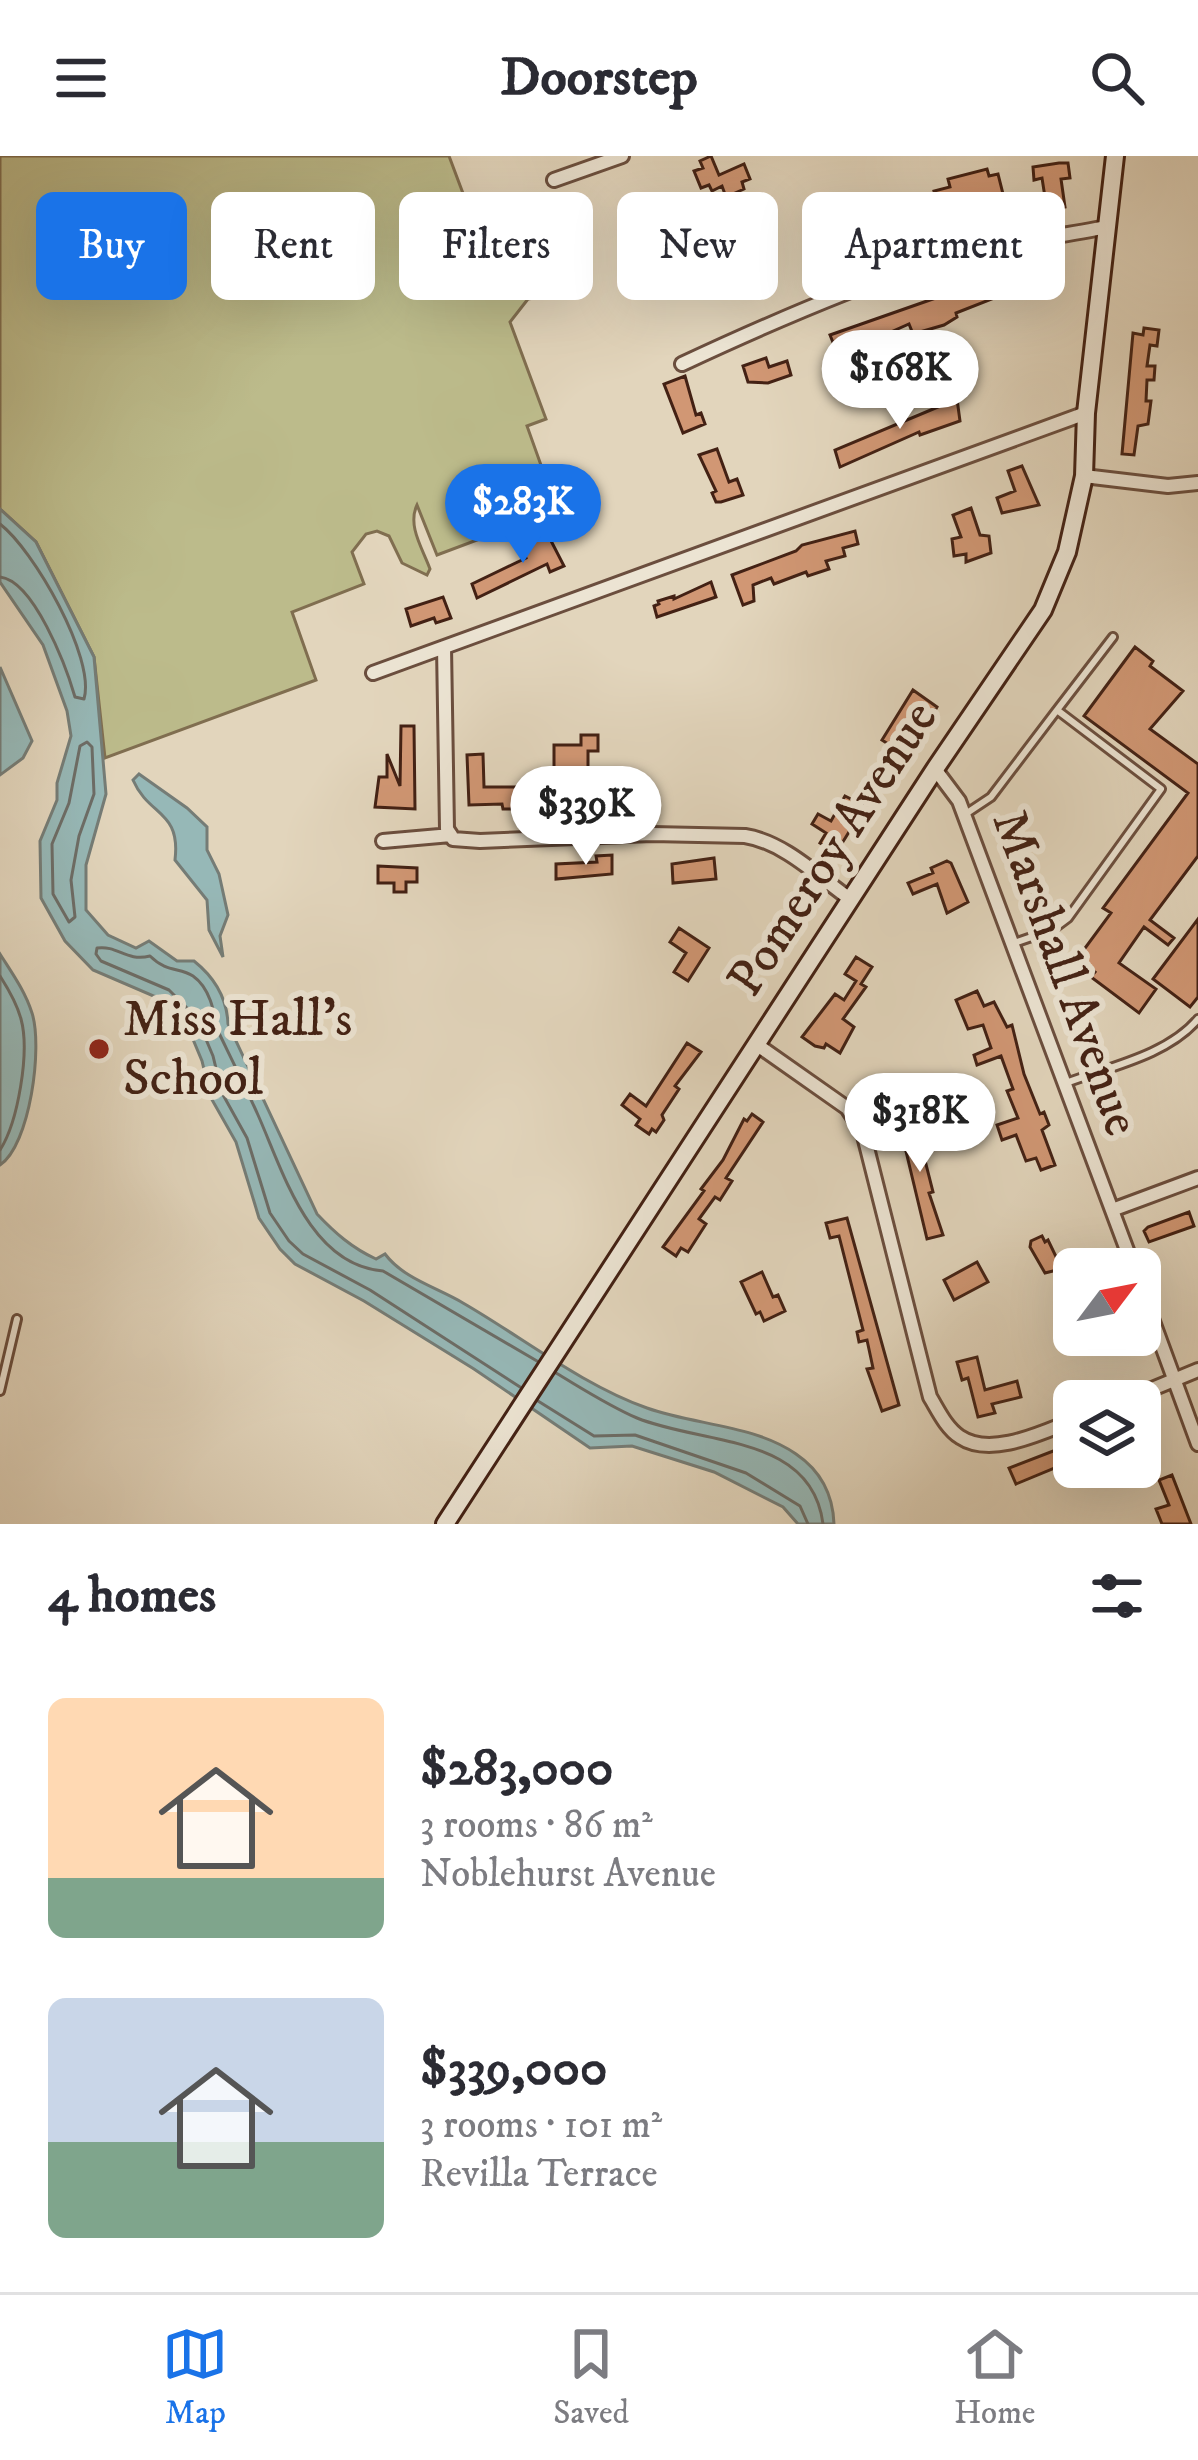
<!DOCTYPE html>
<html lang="en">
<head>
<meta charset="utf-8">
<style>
	:root { --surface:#fff; --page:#f7f7f7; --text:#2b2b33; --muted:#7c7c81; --line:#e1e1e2; --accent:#1a73e8 }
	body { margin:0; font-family:"IM FELL DW Pica",serif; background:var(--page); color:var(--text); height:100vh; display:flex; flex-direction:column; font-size:45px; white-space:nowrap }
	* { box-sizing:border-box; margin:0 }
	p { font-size:39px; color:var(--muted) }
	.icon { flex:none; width:66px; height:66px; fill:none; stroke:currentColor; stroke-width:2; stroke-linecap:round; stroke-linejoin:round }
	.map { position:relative; height:1368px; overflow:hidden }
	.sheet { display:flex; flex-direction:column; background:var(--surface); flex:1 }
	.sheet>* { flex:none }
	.guide { position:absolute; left:36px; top:36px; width:1128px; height:108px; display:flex; gap:24px }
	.needle { width:78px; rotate:58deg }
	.tools { position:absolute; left:1053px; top:1092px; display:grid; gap:24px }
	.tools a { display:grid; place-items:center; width:108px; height:108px; border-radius:18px; background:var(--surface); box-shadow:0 12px 48px #0002; font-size:60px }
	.price { position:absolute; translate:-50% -102px; padding:0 27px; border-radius:42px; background:#fff; color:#222; font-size:39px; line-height:78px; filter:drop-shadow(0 3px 6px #0008) }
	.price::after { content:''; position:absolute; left:50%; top:72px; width:36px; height:27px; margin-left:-18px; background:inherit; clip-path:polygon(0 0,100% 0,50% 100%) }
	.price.selected { background:var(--accent); color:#fff }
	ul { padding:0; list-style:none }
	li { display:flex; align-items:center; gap:36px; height:300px; padding:0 48px }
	li span { display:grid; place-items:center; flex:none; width:336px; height:240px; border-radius:18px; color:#555 }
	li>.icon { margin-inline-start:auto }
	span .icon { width:144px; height:144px; fill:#fffc; stroke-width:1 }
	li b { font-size:51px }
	h2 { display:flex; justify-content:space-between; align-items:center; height:144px; padding:0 48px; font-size:51px }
	.tag { padding:0 42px; border-radius:18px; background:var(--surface); box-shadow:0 12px 48px #0002; font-size:42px; line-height:108px }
	.tag.selected { background:var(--accent); color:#fff }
	header { display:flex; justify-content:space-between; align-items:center; height:156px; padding:0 48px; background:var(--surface); font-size:54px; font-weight:700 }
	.tab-bar { display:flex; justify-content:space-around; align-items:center; height:168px; border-top:3px solid var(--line); background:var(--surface); font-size:33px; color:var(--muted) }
	.tab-bar a { display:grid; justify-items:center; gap:6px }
	.tab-bar .selected { color:var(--accent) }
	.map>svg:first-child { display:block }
	.green { fill:#bcbb8b; stroke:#806e50; stroke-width:3 }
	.water { fill:#96b8b7; stroke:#757c76; stroke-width:3 }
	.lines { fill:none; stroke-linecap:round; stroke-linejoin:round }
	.shore { stroke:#6c6c66; stroke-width:3 }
	.building { fill:#d19774; stroke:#432114; stroke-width:3 }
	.lane-casing { stroke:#6b4e3e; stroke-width:12 }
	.street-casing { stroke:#6b4e3e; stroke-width:18 }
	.secondary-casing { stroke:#432114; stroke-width:22 }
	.lane { stroke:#ece4d3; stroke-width:6 }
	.street { stroke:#ece4d3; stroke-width:12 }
	.secondary { stroke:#ece4d3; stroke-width:16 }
	.poi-dot { fill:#8f2418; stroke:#ece4d3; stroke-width:4.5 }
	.labels { text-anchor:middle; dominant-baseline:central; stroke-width:12; stroke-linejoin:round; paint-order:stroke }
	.street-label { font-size:51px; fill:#432114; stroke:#ece4d3 }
	.poi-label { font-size:51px; fill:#432114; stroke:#ece4d3; text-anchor:start }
</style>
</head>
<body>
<header><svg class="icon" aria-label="menu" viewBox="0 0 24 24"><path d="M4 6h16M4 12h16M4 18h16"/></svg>Doorstep<svg class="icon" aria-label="search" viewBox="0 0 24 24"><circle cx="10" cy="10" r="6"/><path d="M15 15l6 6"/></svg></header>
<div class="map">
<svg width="1198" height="1368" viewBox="0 0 1198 1368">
	<rect width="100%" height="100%" fill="#e2d5bc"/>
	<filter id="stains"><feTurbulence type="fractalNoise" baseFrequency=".00167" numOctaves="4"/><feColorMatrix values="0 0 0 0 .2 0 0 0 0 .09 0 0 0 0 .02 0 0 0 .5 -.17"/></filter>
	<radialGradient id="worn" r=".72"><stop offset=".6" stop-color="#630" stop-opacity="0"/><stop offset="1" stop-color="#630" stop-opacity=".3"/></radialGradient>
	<path class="green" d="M0 0H449L485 96 509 97 512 90 524 87 559 96 578 128 568 136 528 143 510 166 546 263 527 270 557 354 437 399 417 349C407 370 423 393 430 413L427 419 402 407 389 380 377 375 366 378 352 396 364 428 292 456 316 524 105 602 94 501 36 386 0 353Z"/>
	<path class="water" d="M0 353 36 386 94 501 106 638 86 709V754L108 779 136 792 149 785 177 805H194C214 821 227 842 228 868L317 1058C335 1077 352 1092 376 1103L385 1098C404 1123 436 1131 463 1147 522 1181 582 1229 647 1252 694 1269 755 1269 796 1298 821 1315 833 1339 834 1368H798L783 1351 714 1316 632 1290 590 1292 474 1213 364 1145 295 1108 280 1093 259 1062 236 986 211 942 202 905 187 869 163 844 93 814 65 785 41 742 40 685 57 644V627L71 580 67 555 43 489 0 426Z
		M0 511 32 585 23 602 0 619Z
		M139 618 187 652 207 671V694L219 718 228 759 220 780 223 801 209 774 207 744 175 704C181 654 149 661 133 624Z
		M0 798C12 817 25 835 32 857 43 891 30 989 0 1009Z"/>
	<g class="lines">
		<path class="shore" d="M0 368C33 393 96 502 84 543L75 541C66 510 34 425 0 421
			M87 586 92 591 94 638 79 680 71 724 75 761 69 766 53 738 52 688 69 647 80 590Z
			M0 820C9 834 17 848 21 863 30 896 18 966 0 994
			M556 1217C583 1233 609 1250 637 1262 703 1289 812 1278 823 1368
			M520 1231 370 1134 303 1098 289 1085 270 1057 247 982 222 937 213 900 197 862 169 834 101 805 96 798 97 792C118 789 126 806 150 800 167 817 180 811 193 820 210 832 214 855 217 873 231 902 245 930 258 959 283 1015 309 1109 383 1115L537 1205
			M538 1245 594 1280 635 1279 746 1317 800 1350 808 1368"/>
	</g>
	<path class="building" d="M711 0 719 19 744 8 750 23 742 26 744 33 726 41 722 30 712 35 709 29 701 32 694 15 703 12 700 5Z
		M1059 7H1068L1070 22 1061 23 1065 51 1047 54 1042 22 1034 24 1033 11Z
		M987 13 989 20 998 18 1004 42 991 45 990 40 958 47 960 55 941 60 939 53 902 73 890 44 900 40 906 54 936 42 934 35 950 31 948 23Z
		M848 66 850 71 873 67 879 81 863 87 860 79 818 99 813 83Z
		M990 123 997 141 956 157 957 161 944 169 913 178 909 168 846 196 843 186 834 189 830 179Z
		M1144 172 1159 174 1157 190 1150 189 1147 210H1155L1154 224H1147L1146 245H1151L1148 268 1138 270 1134 299 1122 298 1133 177 1143 179Z
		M766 202 769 211 787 205 791 219 768 227 748 226 743 210Z
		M685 220 696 259 701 257 705 268 683 277 664 228Z
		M957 243 960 265 920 279 919 276 840 311 835 294Z
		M717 293 729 326 737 323 743 339 721 346H716L712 337 716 335 699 299Z
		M1022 310 1039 349 1002 357 997 342 1015 335 1008 315Z
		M971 352 980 379 989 380 991 397 966 406V398L954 400 952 383 961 381 953 359Z
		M855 375 858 388 843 392 845 400 826 405 829 413 808 420 806 416 774 428 771 422 753 429 754 445 743 449 732 419 796 395 802 389Z
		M547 377 564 410 550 416 547 408 477 442 472 428 526 402 522 392Z
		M711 426 716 441 657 461 654 450 659 448 658 445 674 440V443Z
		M443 441 451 462 436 467 434 462 411 470 406 453Z
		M1135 491 1153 505 1150 510 1183 535 1150 573 1198 608V700L1150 764 1174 782 1168 789 1144 771 1119 807 1156 833 1139 857 1091 821 1095 816 1077 803 1111 757 1103 752 1188 637 1084 560Z
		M913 534 937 551 927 569 916 567 899 595 882 584Z
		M401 570H414L415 653 375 651 379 621H387V598L400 630Z
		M581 579H598V595H588V641L557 637 558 651 540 652V621L554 617V589H581Z
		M483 598 484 631H517V653H503L502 648 469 649 467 599Z
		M845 640 865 650 836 697 820 687 826 677 812 668 818 658 831 665Z
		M612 699V718L556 723V708L597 706 596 700Z
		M714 702 716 723 673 727 672 708Z
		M947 705 951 707 968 746 947 757 937 728 913 738 908 727 933 717 931 712Z
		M378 710 417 712V726H406V736H394V727H378Z
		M1198 763V841L1190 851 1153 823Z
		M679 772 709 792 688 825 674 816 686 797 670 786Z
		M856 801 872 811 861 828 866 831 843 863 854 871 840 897 826 888 824 892 815 890 802 881 835 838 844 844 856 825 845 818Z
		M977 835 984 850 994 846 1007 871 1012 869 1024 918 1040 958 1044 956 1049 969 1042 974 1055 1009 1041 1014 1036 1002 1026 1005 1016 979 1002 984 997 969 1018 962 1007 935 1013 933 1001 900 977 909 974 899 991 892 983 869 968 873 956 844Z
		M687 887 701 896 675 930 679 933 662 959 664 964 656 976 652 973 649 978 636 969 640 963 622 949 630 938 646 950Z
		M913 957 933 1036 929 1037 943 1079 927 1083 898 962Z
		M752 958 763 966 726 1022 732 1025 720 1044 715 1041 699 1063 706 1068 688 1096 681 1092 676 1100 663 1091 704 1035 701 1033 723 1004 744 963 747 965Z
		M1189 1056 1194 1070 1149 1086 1144 1075 1148 1071Z
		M847 1062 899 1249 882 1255 867 1213 873 1212 867 1184 859 1186 857 1176 863 1174 839 1080 830 1082 826 1067Z
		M1042 1080 1045 1086 1048 1084 1060 1109 1077 1101 1081 1113H1074V1117L1065 1121 1061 1113 1045 1117 1030 1091 1031 1085Z
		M977 1106 988 1126 954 1144 944 1124Z
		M762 1116 773 1141 778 1139 785 1155 764 1165 760 1156 756 1158 741 1126Z
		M977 1201 985 1234 1017 1225 1021 1241 992 1248 995 1257 978 1261 968 1222 962 1224 957 1206Z
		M1074 1287V1304L1016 1328 1009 1312Z
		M1172 1319 1191 1368H1162L1156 1353 1169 1349 1159 1324Z"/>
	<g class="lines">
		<g class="lane-casing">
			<path id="lane" d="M1057 554 1113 481
				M967 657 991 641 1057 554 1161 633 1068 762 1052 774 1014 787
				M1066 927C1109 911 1168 899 1198 863
				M0 1235 17 1163"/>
		</g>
		<g class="street-casing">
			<path id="street" d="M554 24 622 0
				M682 208C759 172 844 135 924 108 983 89 1046 83 1107 71
				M1084 320 1168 330 1198 327
				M444 491 447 673 451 679
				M373 517 1086 257
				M935 613 959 645 1134 1113
				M383 685 451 679 453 683 480 685 652 678 745 680C784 686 819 721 850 743
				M756 888 847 952 863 976 930 1241C938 1254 946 1272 960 1281 991 1302 1043 1276 1074 1264
				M1112 1054 1198 1022
				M1140 1130 1198 1288
				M1123 1245 1198 1214"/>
		</g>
		<g class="secondary-casing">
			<path id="secondary" d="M445 1368 935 613 1043 454 1067 396 1084 320 1086 257 1115 0"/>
		</g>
		<use href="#lane" class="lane"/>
		<use href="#street" class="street"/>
		<use href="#secondary" class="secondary"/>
	</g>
	<circle class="poi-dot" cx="99" cy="893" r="12"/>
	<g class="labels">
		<g class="street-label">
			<text transform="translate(833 693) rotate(-57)">Pomeroy Avenue</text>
			<text transform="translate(1065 817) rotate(70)">Marshall Avenue</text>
		</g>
		<g class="poi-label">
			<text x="123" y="864">Miss Hall's<tspan x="123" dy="59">School</tspan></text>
		</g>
	</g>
	<rect width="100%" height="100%" filter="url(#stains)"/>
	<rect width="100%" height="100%" fill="url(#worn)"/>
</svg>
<div class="tools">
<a><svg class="needle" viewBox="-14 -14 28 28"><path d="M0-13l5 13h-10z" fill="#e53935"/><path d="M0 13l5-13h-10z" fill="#7c7c81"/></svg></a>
<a><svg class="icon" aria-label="layers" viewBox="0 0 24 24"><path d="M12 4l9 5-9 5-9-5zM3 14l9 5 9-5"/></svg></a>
</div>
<b class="price" style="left:900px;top:276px">$168K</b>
<b class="price selected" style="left:523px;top:410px">$283K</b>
<b class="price" style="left:586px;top:712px">$339K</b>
<b class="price" style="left:920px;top:1019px">$318K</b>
<div class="guide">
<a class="tag selected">Buy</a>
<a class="tag">Rent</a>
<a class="tag">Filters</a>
<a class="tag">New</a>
<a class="tag">Apartment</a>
</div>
</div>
<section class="sheet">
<h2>4 homes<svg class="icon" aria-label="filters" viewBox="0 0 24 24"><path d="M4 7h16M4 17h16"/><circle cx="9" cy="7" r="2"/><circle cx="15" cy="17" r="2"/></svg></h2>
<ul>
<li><span style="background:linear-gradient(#ffd9b3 75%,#7fa58c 0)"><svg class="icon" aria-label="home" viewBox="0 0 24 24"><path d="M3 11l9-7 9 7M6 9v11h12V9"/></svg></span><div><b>$283,000</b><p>3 rooms · 86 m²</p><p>Noblehurst Avenue</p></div></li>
<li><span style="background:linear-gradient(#c9d6e8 60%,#7fa58c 0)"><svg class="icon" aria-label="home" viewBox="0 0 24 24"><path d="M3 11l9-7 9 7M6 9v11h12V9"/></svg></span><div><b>$339,000</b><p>3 rooms · 101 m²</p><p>Revilla Terrace</p></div></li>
</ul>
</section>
<nav class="tab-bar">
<a class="selected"><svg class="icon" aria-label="map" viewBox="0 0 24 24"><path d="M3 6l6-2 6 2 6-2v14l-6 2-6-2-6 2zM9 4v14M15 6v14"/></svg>Map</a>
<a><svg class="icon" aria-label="saved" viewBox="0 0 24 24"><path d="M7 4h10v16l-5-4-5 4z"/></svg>Saved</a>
<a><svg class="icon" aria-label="home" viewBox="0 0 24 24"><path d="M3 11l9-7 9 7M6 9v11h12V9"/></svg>Home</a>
</nav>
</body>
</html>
